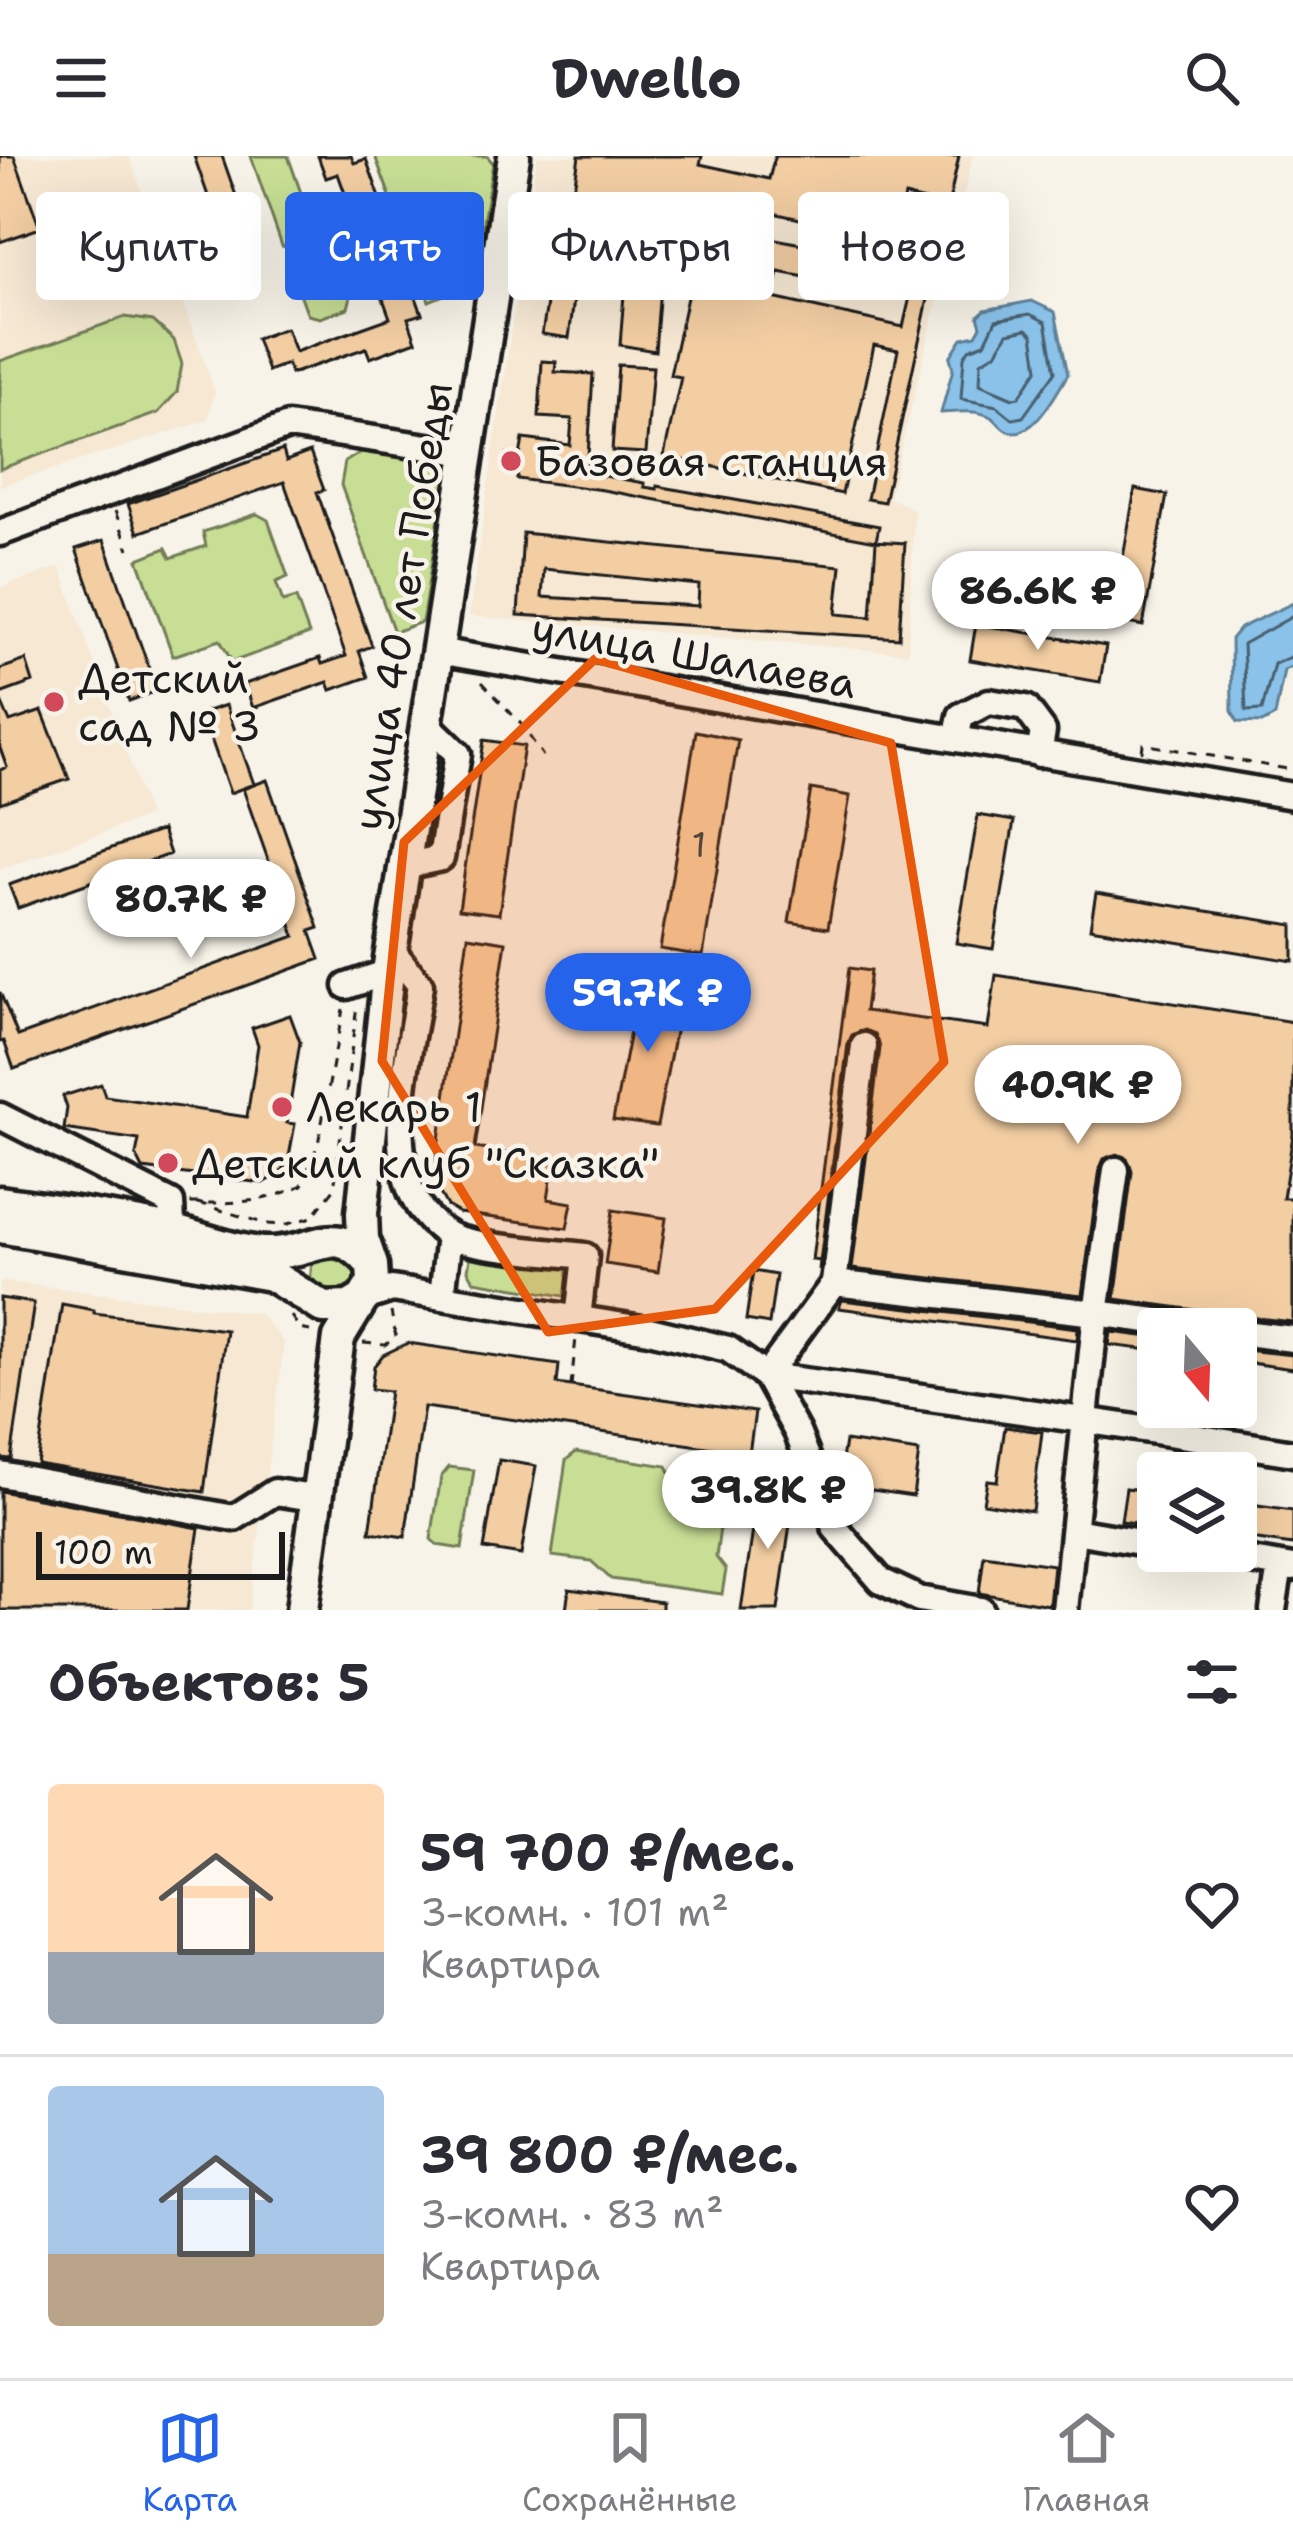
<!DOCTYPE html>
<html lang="ru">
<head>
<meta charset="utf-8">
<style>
	:root { --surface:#fff; --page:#f2f2f3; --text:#2b2b33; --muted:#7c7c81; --line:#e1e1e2; --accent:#2563eb }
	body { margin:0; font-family:"Shantell Sans",sans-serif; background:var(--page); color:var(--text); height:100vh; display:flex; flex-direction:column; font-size:45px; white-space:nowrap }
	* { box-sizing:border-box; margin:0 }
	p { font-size:39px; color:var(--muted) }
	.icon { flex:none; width:66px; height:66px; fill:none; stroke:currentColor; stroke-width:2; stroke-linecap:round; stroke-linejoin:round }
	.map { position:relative; height:1454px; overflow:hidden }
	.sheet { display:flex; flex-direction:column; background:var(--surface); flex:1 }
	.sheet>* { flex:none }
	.banner { position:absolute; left:36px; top:36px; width:1221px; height:108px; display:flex; gap:24px }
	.needle { width:78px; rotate:161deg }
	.tools { position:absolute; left:1137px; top:1152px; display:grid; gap:24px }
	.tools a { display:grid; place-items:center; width:120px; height:120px; border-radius:12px; background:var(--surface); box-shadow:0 12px 48px #0002; font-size:60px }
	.scale { position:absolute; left:36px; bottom:30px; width:249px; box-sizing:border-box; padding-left:12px; border:6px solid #1c1c1c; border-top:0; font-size:33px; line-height:42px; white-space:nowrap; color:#1c1c1c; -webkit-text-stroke:9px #f7f3e8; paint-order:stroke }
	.price { position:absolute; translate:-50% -102px; padding:0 27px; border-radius:42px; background:#fff; color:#222; font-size:39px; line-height:78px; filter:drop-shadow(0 3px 6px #0008) }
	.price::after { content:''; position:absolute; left:50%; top:72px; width:36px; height:27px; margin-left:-18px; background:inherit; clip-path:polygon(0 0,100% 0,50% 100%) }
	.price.active { background:var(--accent); color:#fff }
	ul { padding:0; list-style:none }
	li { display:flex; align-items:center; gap:36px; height:300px; padding:0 48px }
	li+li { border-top:3px solid var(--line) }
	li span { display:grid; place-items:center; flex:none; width:336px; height:240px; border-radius:12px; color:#555 }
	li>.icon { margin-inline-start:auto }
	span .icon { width:144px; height:144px; fill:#fffc; stroke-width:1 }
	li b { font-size:51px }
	h2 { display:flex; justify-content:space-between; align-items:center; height:144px; padding:0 48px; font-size:51px }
	.chip { padding:0 42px; border-radius:12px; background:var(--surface); box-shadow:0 12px 48px #0002; font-size:42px; line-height:108px }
	.chip.active { background:var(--accent); color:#fff }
	header { display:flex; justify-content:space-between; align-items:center; height:156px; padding:0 48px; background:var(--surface); font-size:54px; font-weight:700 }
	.menu { display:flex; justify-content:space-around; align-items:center; height:168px; border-top:3px solid var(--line); background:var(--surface); font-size:33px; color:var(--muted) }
	.menu a { display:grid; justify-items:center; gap:6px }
	.menu .active { color:var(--accent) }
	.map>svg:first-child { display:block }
	.built { fill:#f6e8d3 }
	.green { fill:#c7de94; stroke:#727d58; stroke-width:3 }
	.water { fill:#8ac2e9; stroke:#5e8097; stroke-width:3 }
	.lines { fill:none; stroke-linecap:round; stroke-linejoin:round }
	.shore { stroke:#485e6e; stroke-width:3 }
	.building { fill:#f3cea3; stroke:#1c1c1c; stroke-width:3; fill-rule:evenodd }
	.minor-casing { stroke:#1c1c1c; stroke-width:33 }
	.major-casing { stroke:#1c1c1c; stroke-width:39 }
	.path { stroke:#1c1c1c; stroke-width:3; stroke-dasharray:9 9; stroke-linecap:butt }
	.minor { stroke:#f7f3e8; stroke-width:24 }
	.major { stroke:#f7f3e8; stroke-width:30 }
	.marked { fill:#e8590c; fill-opacity:0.2; stroke:#e8590c; stroke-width:9; stroke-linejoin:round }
	.poi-dot { fill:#d1495b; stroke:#f7f3e8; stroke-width:4.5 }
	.labels { text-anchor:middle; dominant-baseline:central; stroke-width:9; stroke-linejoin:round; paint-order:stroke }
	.number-label { font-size:36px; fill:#52483e }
	.poi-label { font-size:42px; fill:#1c1c1c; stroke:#f7f3e8; text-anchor:start }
	.street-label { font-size:42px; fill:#1c1c1c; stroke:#f7f3e8 }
</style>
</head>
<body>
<header><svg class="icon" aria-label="menu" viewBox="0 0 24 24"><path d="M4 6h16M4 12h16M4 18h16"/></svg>Dwello<svg class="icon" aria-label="search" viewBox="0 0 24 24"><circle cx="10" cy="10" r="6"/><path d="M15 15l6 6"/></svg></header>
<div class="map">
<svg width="1293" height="1454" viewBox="0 0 1293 1454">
	<rect width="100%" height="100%" fill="#f7f3e8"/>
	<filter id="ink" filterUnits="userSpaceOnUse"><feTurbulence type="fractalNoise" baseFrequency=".00833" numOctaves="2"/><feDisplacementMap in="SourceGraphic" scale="24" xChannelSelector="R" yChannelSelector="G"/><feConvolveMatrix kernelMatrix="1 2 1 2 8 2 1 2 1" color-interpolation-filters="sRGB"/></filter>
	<g filter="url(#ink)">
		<path class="built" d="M0 0H129L215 235 208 264 0 330Z
			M537 0H973L889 342 914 353 908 497 469 460Z
			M60 411 149 660 0 713V432Z
			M0 1125 260 1158 284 1187 249 1454H0Z"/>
		<path class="green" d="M251 0H288L312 68 332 84 351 140 348 152 320 162 308 159 298 132 302 123 292 93 282 90Z
			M375 0H487L493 7 473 127 429 145Z
			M125 161 153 165 174 184 182 208 177 236 158 257 0 313V205Z
			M366 293 437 311 445 326 422 466 394 476 341 329 345 306Z
			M257 358 268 364 288 421 276 426 283 446 296 442 309 478 232 506 220 484 173 500 138 403 166 392 171 402 206 390 203 376Z
			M336 1089 364 1121 339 1145 310 1129 312 1103Z
			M471 1096 572 1106V1134L564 1140 474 1125 468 1114Z
			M576 1296 667 1310 672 1320 735 1329 728 1371 720 1372 716 1401 726 1414 722 1438 611 1423 591 1405 552 1400 566 1304Z
			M449 1311 474 1314 462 1393 437 1389 431 1383 441 1321Z"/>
		<path class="water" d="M1032 145 1055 156 1068 218C1057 236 1032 287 1006 274 1000 271 997 264 991 261 976 253 957 256 941 257L953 213 950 201 962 182 976 179 981 170 978 160 985 154Z
			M1293 447V510L1284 514 1275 560 1262 567 1238 566 1232 555 1231 483 1240 472Z"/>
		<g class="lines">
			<path class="shore" d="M1030 158 1046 166 1055 216 1023 261 1013 263 997 250 961 243 964 201 969 193 985 187 996 164Z
				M1027 173 1033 178 1038 213 1019 241 1013 242 980 228 981 206 996 197 1008 177Z
				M1293 460 1243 488 1246 555 1262 554 1274 508 1293 500"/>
		</g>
		<path class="building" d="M0 0H14L40 72 0 86Z
			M194 0H222L252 85 227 94Z
			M318 0H351L354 7 366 3 422 158 408 162 416 185 370 202 366 192 291 218 287 208 268 215 256 183 286 172 295 196 390 162 338 18 326 22Z
			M579 0H702L700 8 769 23 775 0H959L884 346 867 343 898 194 874 189 842 338 664 300 681 221 670 219 696 100 663 93 655 195 620 189 628 87 582 80 569 182 542 178 549 135 558 137ZM694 39 862 77 858 99 689 66ZM905 40 930 46 916 110 890 105ZM779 116 910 141 903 171 773 142Z
			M542 205 556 206 555 216 593 218 587 317 644 327V331L657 333V330L879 370 876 385 603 334 517 323 518 314 505 311 507 298 520 300 523 283 570 289 572 263 539 261Z
			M618 209 653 211 646 297 612 295Z
			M283 294 286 305 310 296 324 334 317 336 372 490 359 495 368 521 331 534 328 526 253 552 245 528 320 502 322 508 346 500 284 326 138 377 128 348Z
			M1135 333 1167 339 1143 470 1112 464Z
			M523 377 841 410 836 458 871 461 876 385 905 387 899 482 518 459ZM544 413 699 429 698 450 542 441Z
			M104 384 157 535 129 545 76 393Z
			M976 468 1106 490 1100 526 970 504Z
			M26 504 33 526 0 538V513Z
			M0 543 10 566 42 555 69 623 0 647V614L7 611 0 592Z
			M226 549 254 628 230 637 202 557Z
			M696 575 738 584 703 800 660 793Z
			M484 584 524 590 499 758 459 753Z
			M267 624 319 772 310 775 320 803 14 913 4 885 0 886V836L18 880 295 780 243 633Z
			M811 633 850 640 828 772 789 766Z
			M978 659 1014 665 993 793 956 787Z
			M162 674 170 698 18 752 9 729Z
			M1096 737 1293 769V805L1090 772Z
			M468 780 506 786 475 992 554 1004 548 1043 572 1047 567 1072 459 1057 447 1050 433 1025Z
			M849 812 870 815 865 855 988 872 996 819 1293 866V979L1283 1042H1293V1166L1238 1160 1227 1162 1217 1157 1115 1143 1132 1016 1127 1002 1117 998 1104 1003 1100 1012 1082 1139 852 1113 880 892 875 878 865 874 852 879 848 888 819 1114 820 1105 812 1104Z
			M639 829 683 834 657 970 613 964Z
			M290 859 300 886 287 967 295 968 288 1006 279 1019 263 1027 143 1013 136 999 139 984 64 973 67 952 63 940 101 928 105 940 247 961 258 889 252 872Z
			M613 1054 666 1062 658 1116 605 1108Z
			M753 1115 776 1119 769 1168 746 1164Z
			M0 1142 34 1147 11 1303 0 1302Z
			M842 1144 1078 1172 1077 1184 839 1152Z
			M62 1148 94 1154V1157L226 1174 204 1336 37 1308Z
			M1111 1176 1158 1182V1195L1109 1189Z
			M408 1187 559 1209 557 1228 755 1256 749 1297 424 1251 405 1381 370 1376 390 1235 371 1233 374 1210 383 1199Z
			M1236 1193 1293 1199V1213L1236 1205Z
			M1005 1271 1042 1276 1032 1355 983 1347 987 1324 997 1325Z
			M845 1285 919 1296 913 1340 838 1329Z
			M499 1304 536 1310 521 1399 484 1393Z
			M1126 1332 1158 1336V1370L1121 1365Z
			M759 1334 794 1339 778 1454H741Z
			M0 1335 199 1372 187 1454H0Z
			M1236 1347 1293 1355V1389L1236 1381Z
			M984 1399 1053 1409 1049 1449 979 1437Z
			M569 1433 662 1446V1454H566Z"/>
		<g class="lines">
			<g class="minor-casing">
				<path id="minor" d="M0 377 288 270 468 297
					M437 495 1293 640
					M956 583 961 560 989 546 1026 552 1043 575 1039 598
					M404 710 441 702 458 598 426 567
					M391 793 420 829C410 901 369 1034 449 1079 473 1092 553 1096 585 1100L578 1163
					M347 830 388 816
					M864 890 834 1127 766 1220C942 1243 1118 1268 1293 1297
					M0 960 171 1047 172 1067 161 1072
					M1116 1014 1096 1157 1215 1173
					M834 1127 1096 1157 1065 1454
					M442 1141 449 1079
					M364 1142 392 1133 649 1174 728 1193 766 1220 797 1276 836 1373 881 1425 919 1443 981 1454
					M1236 1176 1293 1183
					M0 1318 234 1362 275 1336 319 1343
					M1074 1375 1158 1389
					M1193 1395 1293 1412
					M1273 1454 1280 1410"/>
			</g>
			<g class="major-casing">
				<path id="major" d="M0 1046C55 1054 111 1061 164 1073 199 1080 237 1098 273 1097 318 1095 336 1065 372 1109
					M0 1071 271 1119 324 1152 349 1151 364 1142
					M302 1454 339 1182 373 1126 372 1109 363 1083 362 1057 388 816 514 0"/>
			</g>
			<path class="path" d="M115 355 129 393
				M482 526 521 568 543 600
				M1142 596 1143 588 1293 614
				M190 1047C231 1047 265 1048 302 1029L318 988 343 853
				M198 1047 266 1068 284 1069 312 1061 334 1033 357 849
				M291 1160 300 1173 310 1175
				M363 1187 385 1189 396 1181 391 1156
				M571 1230 576 1182
				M748 1317 790 1320"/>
			<use href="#minor" class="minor"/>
			<use href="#major" class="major"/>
		</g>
	</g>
	<path class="marked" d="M595 503 891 587 944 906 715 1153 548 1176 382 905 404 686Z"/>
	<g class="poi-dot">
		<circle cx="511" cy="305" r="12"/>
		<circle cx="54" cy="546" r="12"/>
		<circle cx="282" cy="951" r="12"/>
		<circle cx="168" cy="1007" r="12"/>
	</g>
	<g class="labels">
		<g class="number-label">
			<text x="699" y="688">1</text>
		</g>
		<g class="poi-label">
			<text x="535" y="305">Базовая станция</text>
			<text x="78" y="522">Детский<tspan x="78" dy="48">сад № 3</tspan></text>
			<text x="306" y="951">Лекарь 1</text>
			<text x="192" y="1007">Детский клуб "Сказка"</text>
		</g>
		<g class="street-label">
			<text transform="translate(402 450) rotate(-81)">улица 40 лет Победы</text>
			<text transform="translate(694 499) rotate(10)">улица Шалаева</text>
		</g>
	</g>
</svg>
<div class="tools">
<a><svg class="needle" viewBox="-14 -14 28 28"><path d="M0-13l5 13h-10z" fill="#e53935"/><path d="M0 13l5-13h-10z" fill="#7c7c81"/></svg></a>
<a><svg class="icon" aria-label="layers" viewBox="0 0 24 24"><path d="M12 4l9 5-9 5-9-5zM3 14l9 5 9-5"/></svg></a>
</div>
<div class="scale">100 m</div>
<b class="price" style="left:1038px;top:497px">86.6K ₽</b>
<b class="price" style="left:191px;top:805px">80.7K ₽</b>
<b class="price active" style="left:648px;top:899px">59.7K ₽</b>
<b class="price" style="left:1078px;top:991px">40.9K ₽</b>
<b class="price" style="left:768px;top:1396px">39.8K ₽</b>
<div class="banner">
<a class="chip">Купить</a>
<a class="chip active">Снять</a>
<a class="chip">Фильтры</a>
<a class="chip">Новое</a>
</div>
</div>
<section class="sheet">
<h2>Объектов: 5<svg class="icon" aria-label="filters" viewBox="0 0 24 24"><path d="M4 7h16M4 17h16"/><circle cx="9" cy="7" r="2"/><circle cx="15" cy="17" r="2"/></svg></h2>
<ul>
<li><span style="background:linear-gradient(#ffd9b3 70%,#9aa5b1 0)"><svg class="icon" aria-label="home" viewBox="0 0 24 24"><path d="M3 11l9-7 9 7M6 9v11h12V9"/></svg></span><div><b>59 700 ₽/мес.</b><p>3-комн. · 101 m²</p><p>Квартира</p></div><svg class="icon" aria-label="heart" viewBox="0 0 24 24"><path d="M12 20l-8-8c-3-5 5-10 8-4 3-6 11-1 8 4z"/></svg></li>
<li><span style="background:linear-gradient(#a9c7e8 70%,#b9a48a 0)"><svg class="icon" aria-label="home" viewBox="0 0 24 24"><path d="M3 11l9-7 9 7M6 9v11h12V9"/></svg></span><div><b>39 800 ₽/мес.</b><p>3-комн. · 83 m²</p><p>Квартира</p></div><svg class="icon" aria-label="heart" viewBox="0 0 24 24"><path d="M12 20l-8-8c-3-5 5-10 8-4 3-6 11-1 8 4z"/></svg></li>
</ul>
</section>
<nav class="menu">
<a class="active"><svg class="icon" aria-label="map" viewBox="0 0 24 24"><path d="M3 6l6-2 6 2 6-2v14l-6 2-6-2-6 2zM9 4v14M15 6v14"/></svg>Карта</a>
<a><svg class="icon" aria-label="saved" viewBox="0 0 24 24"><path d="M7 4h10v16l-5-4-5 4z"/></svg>Сохранённые</a>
<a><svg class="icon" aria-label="home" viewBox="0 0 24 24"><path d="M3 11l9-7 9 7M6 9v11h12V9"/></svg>Главная</a>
</nav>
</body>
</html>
